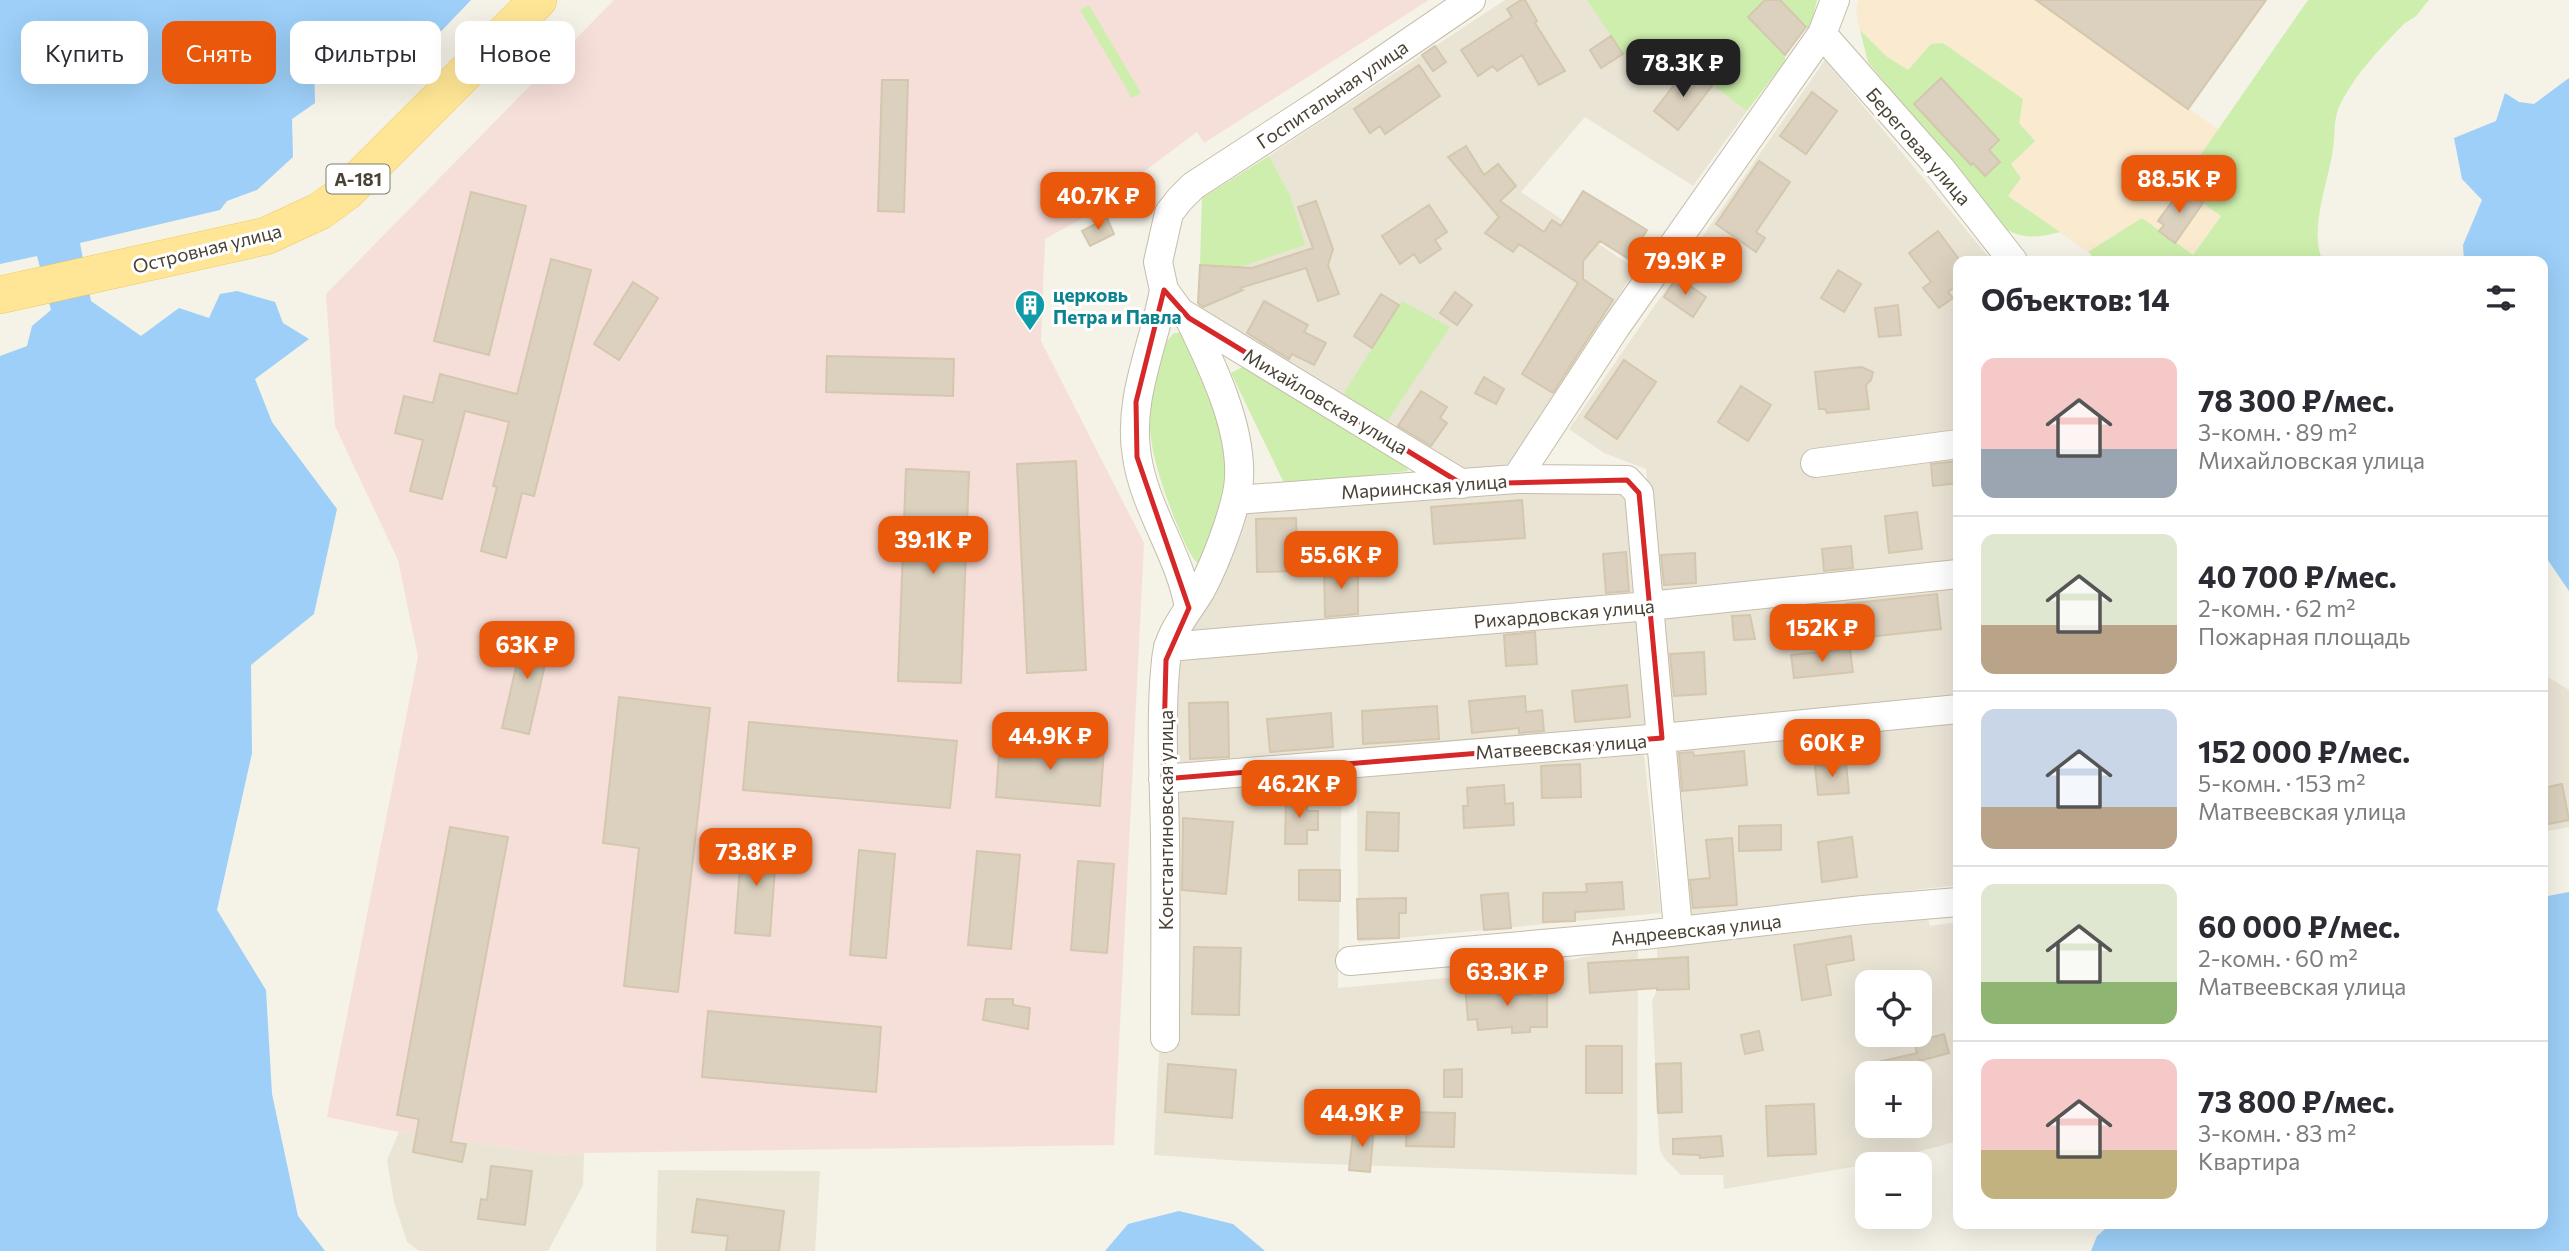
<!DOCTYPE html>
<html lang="ru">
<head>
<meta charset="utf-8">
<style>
	:root { --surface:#fff; --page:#f7f7f7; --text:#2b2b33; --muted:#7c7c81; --line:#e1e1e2; --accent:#ea580c }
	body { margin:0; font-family:Commissioner,sans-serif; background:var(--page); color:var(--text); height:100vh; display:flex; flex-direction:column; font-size:26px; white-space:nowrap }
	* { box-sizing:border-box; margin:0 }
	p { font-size:23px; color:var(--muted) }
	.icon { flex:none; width:38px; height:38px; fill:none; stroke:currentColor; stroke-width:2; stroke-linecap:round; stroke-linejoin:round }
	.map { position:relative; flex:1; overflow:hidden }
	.sheet { position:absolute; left:1953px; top:256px; width:595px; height:973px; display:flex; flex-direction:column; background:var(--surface); border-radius:14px; box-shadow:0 7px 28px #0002 }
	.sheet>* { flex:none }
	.top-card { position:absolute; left:21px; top:21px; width:665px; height:63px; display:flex; gap:14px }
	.buttons { position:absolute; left:1855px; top:970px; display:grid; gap:14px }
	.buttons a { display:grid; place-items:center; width:77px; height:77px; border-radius:14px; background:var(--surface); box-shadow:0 7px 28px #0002; font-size:35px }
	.price { position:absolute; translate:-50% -60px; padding:0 16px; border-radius:14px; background:var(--accent); color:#fff; font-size:23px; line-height:46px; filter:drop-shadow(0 2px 4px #0008) }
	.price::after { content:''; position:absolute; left:50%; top:42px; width:21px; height:16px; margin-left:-10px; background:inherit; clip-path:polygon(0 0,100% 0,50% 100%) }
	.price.on { background:#222; color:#fff }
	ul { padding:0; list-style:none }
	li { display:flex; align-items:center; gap:21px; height:175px; padding:0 28px }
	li+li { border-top:2px solid var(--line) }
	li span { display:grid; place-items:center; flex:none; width:196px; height:140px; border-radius:14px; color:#555 }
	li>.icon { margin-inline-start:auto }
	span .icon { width:84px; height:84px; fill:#fffc; stroke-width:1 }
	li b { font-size:30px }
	h2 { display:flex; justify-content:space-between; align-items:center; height:84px; padding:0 28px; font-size:30px }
	.pill { padding:0 24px; border-radius:14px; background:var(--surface); box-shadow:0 7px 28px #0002; font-size:24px; line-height:63px }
	.pill.on { background:var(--accent); color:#fff }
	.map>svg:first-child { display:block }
	.residential { fill:#eae4d5; fill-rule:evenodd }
	.commercial { fill:#f9ead0 }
	.medical { fill:#f7dfd9 }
	.green { fill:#cdeeac; fill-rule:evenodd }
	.water { fill:#9dcff8 }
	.building { fill:#dbd1be; stroke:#d4c7ae; stroke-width:2 }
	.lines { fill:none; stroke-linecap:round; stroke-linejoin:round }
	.minor-casing { stroke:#c5bdab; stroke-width:30 }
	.major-casing { stroke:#f0ca5a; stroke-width:38 }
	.minor { stroke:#fff; stroke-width:28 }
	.major { stroke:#ffe696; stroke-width:37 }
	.marked { fill:none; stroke:#d62828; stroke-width:5; stroke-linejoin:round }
	.labels { text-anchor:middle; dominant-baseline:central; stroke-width:6; stroke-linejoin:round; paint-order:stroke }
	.shield { fill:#fff; stroke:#807b72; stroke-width:2 }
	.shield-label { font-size:18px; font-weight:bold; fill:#494235 }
	.street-label { font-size:19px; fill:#494235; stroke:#fff }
	.culture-label { font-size:19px; font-weight:bold; fill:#0d838f; stroke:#fff; text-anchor:start }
</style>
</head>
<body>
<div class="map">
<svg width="2569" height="1251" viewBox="0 0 2569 1251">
	<rect width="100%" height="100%" fill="#f5f2e7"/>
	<path class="residential" d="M1505 0H1587L1623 54 1688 67 1747 111 1693 186 1585 117 1521 192 1636 269 1512 461 1497 470H1467L1198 309 1200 265 1239 267 1290 195 1269 156Z
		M1825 60 1992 261H1958V562L1659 595 1646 469 1604 453 1569 429Z
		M1626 486 1639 599 1177 640 1242 510Z
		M1958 587V695L1669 728 1659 616Z
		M1641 614 1647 729 1171 770 1173 651Z
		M2543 674 2569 690V827L2543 832Z
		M1958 720V885L1687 915 1670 745Z
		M1643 746 1661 913 1358 942 1357 773Z
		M1342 774 1338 988 1511 972 1638 946 1637 1175 1243 1161 1154 1155 1172 790Z
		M1928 919 1930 926 1958 922V1141L1876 1163 1724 1189 1723 1175H1681L1665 1159 1660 1150 1659 1142 1652 1001 1657 990V947ZM1867 982H1920V1034H1867ZM1867 1073H1920V1125H1867Z
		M399 1132 558 1155 584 1153 583 1185 548 1251H419L407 1242 394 1202 387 1160Z
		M658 1170 820 1171 815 1251H656Z"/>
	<path class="commercial" d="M1859 0H2036L2219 130 2179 186 2221 216 2192 256 2092 255 2008 196 2011 164 1931 44 1908 70 1886 56 1860 30 1856 10Z"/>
	<path class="medical" d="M614 0H1429L1204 143 1197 132 1142 173 1144 178 1106 205 1045 239 1041 341 1144 543 1114 1145 584 1153 558 1155 399 1132 327 1117 418 657 398 560 335 426 326 294Z"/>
	<path class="green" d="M1587 0H1765L1748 17 1785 55V61L1747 111 1688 67 1623 54Z
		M1780 0H1817L1810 31Z
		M2308 0H2429C2424 5 2420 12 2415 17 2411 20 2405 22 2402 26 2381 47 2358 72 2344 97 2332 118 2336 128 2333 149 2329 179 2308 233 2323 261H2083L2092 255 2088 252 2142 218 2193 255 2221 216 2179 186Z
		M1089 5 1141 93 1132 98 1080 10Z
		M1860 30 1886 56 1908 70 1931 44 1943 43 2023 99 2019 123 2035 141 2011 164 2021 178 2008 196 2060 232C2040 237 2024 240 2006 229L1868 62ZM1941 79 1989 150 2000 162 1986 176 1973 163 1971 165 1914 104Z
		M1269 156 1290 195 1305 245 1239 267 1200 265 1202 198Z
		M1402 301 1450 327 1386 423 1342 396Z
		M1174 333H1183L1191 340 1233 462 1206 562 1199 565C1187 553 1181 533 1174 517 1154 465 1140 421 1157 366 1161 352 1164 343 1174 333Z
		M1244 366 1403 454 1408 471 1285 485 1231 373Z"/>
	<path class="water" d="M0 0H471L406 68 355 59 337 53 314 63 315 103 292 119 293 157 257 190 227 201 220 210 80 243 91 301 141 336 179 308 209 318 220 294 237 291 275 302 283 323 309 339 255 379 272 422 337 509 314 614 251 665 252 753 217 910 266 990 272 1094 298 1216 325 1251H0V356L27 346 32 326 51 310 37 256 0 264Z
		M2569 78V591L2543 553V261H2464L2463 245 2482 200 2462 179 2454 138 2496 121 2505 93 2519 102 2534 104Z
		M2569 892V1251H2091L2097 1236 2112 1223H2543V903L2548 896Z
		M1179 1211 1233 1224 1265 1251H1105L1128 1224Z"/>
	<path class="building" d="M1521 0H1525L1537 21 1535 23 1565 71 1539 85 1522 55 1497 71 1493 66 1478 76 1461 50 1512 17 1507 9Z
		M1765 0H1780L1806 27 1785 55 1748 17Z
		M2036 0H2266L2188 109Z
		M1611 36 1623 54 1601 68 1590 50Z
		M1435 46 1446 62 1433 71 1422 55Z
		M1419 65 1440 96 1385 134 1380 126 1370 133 1354 109Z
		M1688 67 1712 86 1678 130 1654 111Z
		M1941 78 1999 140 1989 150 2000 162 1985 176 1973 163 1971 165 1914 104Z
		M882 80H908L904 212 878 211Z
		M1812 92 1837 111 1806 154 1780 136Z
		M1466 146 1484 175 1498 164 1516 186 1500 201 1544 232 1552 220 1561 226 1583 191 1647 230 1629 259 1600 241 1583 261V279L1613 300 1553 393 1522 374 1578 283 1519 244 1513 252 1485 233 1499 217 1448 157Z
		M1759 161 1790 182 1756 232 1765 238 1756 252 1716 224Z
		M2182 188 2203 203 2175 243 2159 231 2164 225 2158 221Z
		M471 192 526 206 489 355 434 341Z
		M1316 201 1333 249 1328 265 1339 294 1318 301 1306 268 1240 288 1243 290 1203 307 1198 303 1200 265 1252 268 1313 248 1298 207Z
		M1429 205 1447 232 1435 240 1441 249 1420 263 1414 254 1400 264 1382 236Z
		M1107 218 1114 234 1090 246 1082 231Z
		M1938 231 1958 258V284L1948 292 1953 298 1939 308 1923 288 1931 282 1909 253Z
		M551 259 591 270 534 496 522 493 506 558 481 551 497 487 493 486 509 422 465 411 442 499 410 491 423 440 395 433 404 396 433 403 440 374 517 394Z
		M1838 270 1861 284 1844 312 1821 298Z
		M1677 277 1706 297 1693 317 1664 297Z
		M633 282 658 298 619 360 594 344Z
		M1455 292 1472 305 1457 325 1440 313Z
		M1381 294 1399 305 1372 348 1354 336Z
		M1264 301 1308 325 1304 332 1326 343 1314 365 1292 354 1289 359 1247 333Z
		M1898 305 1901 335 1879 337 1875 308Z
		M827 356 954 359 953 396 826 392Z
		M1624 360 1656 382 1617 439 1585 417Z
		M1861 367 1873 372 1871 380 1866 385 1869 409 1827 413 1825 409H1819L1815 372Z
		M1484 377 1504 389 1496 404 1475 393Z
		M1741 386 1771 405 1748 441 1718 422Z
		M1421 391 1447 407 1440 418 1447 423 1431 446 1398 426Z
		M1076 461 1086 670 1027 673 1017 464Z
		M1958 461V483L1933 486 1931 464Z
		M906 469 969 472 961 683 898 681Z
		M1522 500 1525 538 1434 544 1431 507Z
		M1917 512 1922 549 1889 553 1885 516Z
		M1296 518 1298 571 1257 572 1256 519Z
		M1851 546 1853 568 1824 571 1822 549Z
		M1626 552 1629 591 1606 593 1603 554Z
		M1695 553 1696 583 1664 585 1661 555Z
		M1324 566H1358V614L1325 617Z
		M1937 594 1941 629 1850 639 1846 604Z
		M1750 615 1755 639 1734 640 1732 616Z
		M525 628 552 634 529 734 502 728Z
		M1535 632 1537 664 1506 666 1504 635Z
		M1850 649 1853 672 1794 678 1791 655Z
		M1704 652 1706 694 1674 696 1670 654Z
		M1627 685 1630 717 1575 722 1572 691Z
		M1525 696 1526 712 1542 710 1544 731 1519 733V728L1472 733 1469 701Z
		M619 697 710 708 678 992 624 986 639 848 603 843Z
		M1228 702 1229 757 1190 759 1189 703Z
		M1437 706 1439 739 1363 744 1362 711Z
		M1331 713 1333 747 1270 752 1267 719Z
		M749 722 957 741 950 808 743 790Z
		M1000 739 1104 748 1100 806 996 797Z
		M1744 751 1747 785 1682 791 1679 753 1693 752 1694 756Z
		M1846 763 1849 793 1818 795 1815 766Z
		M1580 764 1581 797 1542 798 1541 766Z
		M2562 784 2569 820 2543 825V788Z
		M1504 785 1505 804 1513 803 1514 825 1464 828 1463 806H1468L1467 788Z
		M1286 796 1307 797V811H1318V830H1307V844H1285Z
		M1367 812 1399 813 1398 851 1366 850Z
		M1183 818 1233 822 1226 894 1182 890Z
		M1781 825V850L1739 851V826Z
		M450 827 508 837 451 1142 466 1144 462 1162 413 1152 419 1119 397 1115Z
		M1852 837 1857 877 1822 882 1818 842Z
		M1732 838 1737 905 1693 908 1690 880 1710 878 1706 840Z
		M742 840 777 843 770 936 735 933Z
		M859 850 895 854 886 958 850 955Z
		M977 851 1020 855 1011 949 968 945Z
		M1078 861 1114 864 1107 953 1071 950Z
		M1299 870H1340V901L1299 900Z
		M1622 882 1624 909 1575 912V921L1543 922V893L1587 892 1586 884Z
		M1508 893 1511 928 1484 930 1481 895Z
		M1406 898V913H1399V938L1358 939 1357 899Z
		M1851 936 1854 960 1826 965 1831 995 1802 1000 1794 945Z
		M1194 947 1241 948 1239 1015 1192 1014Z
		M1688 957 1689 989 1657 990V988L1590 993 1588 963Z
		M1497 983 1498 995H1530V983H1547V1027H1530V1032L1512 1033V1027L1478 1030 1477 1019 1468 1020 1465 986Z
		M986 999H1013V1005L1030 1008 1028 1029 983 1020Z
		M708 1011 881 1027 876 1092 702 1077Z
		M1759 1031 1763 1050 1745 1054 1741 1035Z
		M1944 1034 1949 1053 1919 1061 1918 1058 1921 1073H1862L1861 1066 1917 1053 1914 1042Z
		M1586 1046H1622V1093H1586Z
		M1681 1063 1682 1112 1658 1113 1656 1064Z
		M1168 1064 1236 1070 1232 1118 1165 1112Z
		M1462 1069V1097H1444V1070Z
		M1814 1104 1816 1154 1768 1156 1766 1106Z
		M1407 1112 1455 1113 1454 1147 1406 1146Z
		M1354 1125 1374 1127 1370 1172 1349 1170Z
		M1721 1136 1723 1156 1700 1158V1155L1673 1154V1139Z
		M491 1166 532 1171 525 1225 478 1219 481 1199 487 1200Z
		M697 1199 784 1211 779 1251H726L728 1236 692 1232Z"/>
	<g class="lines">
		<g class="minor-casing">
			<path id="minor" d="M1822 34 1941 169 2013 261
				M1164 290C1154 346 1127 399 1137 457 1145 510 1180 554 1189 608
				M1815 463 1958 444
				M1516 479 1615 328 1822 34 1835 0
				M1462 484 1180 312 1164 290 1158 262 1169 213 1180 199 1193 186 1325 100 1471 0
				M1236 500 1516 479 1627 480 1639 493 1678 929
				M1168 647 1649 606 1958 574
				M1163 779 1662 738 1958 709
				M1350 961 1644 935 1863 910 1958 902
				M1165 1038C1165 970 1166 903 1165 836 1164 780 1160 716 1166 660 1168 633 1188 612 1201 590 1215 564 1237 508 1239 479 1242 427 1212 365 1189 318"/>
		</g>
		<g class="major-casing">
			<path id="major" d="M0 295 266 236 320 211 346 192 538 0"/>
		</g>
		<use href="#minor" class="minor"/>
		<use href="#major" class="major"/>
	</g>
	<path class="marked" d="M1164 290 1189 318 1462 484 1627 480 1639 493 1662 738 1163 779 1166 660 1189 608 1137 457 1136 402Z"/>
	<defs>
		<g id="building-pin" transform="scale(1.575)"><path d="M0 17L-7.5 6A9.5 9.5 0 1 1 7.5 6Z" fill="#0f9aa8" stroke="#fff"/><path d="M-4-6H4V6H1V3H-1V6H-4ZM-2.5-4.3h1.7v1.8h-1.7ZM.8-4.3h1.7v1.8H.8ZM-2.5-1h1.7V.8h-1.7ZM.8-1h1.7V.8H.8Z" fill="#fff"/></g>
	</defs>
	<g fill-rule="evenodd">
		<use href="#building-pin" x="1030" y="305"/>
	</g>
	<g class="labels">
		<rect class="shield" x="326.5" y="164.5" width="63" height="29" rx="5"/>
		<g class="shield-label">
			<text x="358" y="179">А-181</text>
		</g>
		<g class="street-label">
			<text transform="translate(1332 94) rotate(-34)">Госпитальная улица</text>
			<text transform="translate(1919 146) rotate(49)">Береговая улица</text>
			<text transform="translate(207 248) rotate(-14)">Островная улица</text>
			<text transform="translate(1326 401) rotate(31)">Михайловская улица</text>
			<text transform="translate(1424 486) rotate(-4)">Мариинская улица</text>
			<text transform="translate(1564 613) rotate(-5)">Рихардовская улица</text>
			<text transform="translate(1561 746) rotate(-4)">Матвеевская улица</text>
			<text transform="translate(1165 820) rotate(-90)">Константиновская улица</text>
			<text transform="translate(1696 929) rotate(-6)">Андреевская улица</text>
		</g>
		<g class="culture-label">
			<text x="1053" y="294">церковь<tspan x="1053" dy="22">Петра и Павла</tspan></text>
		</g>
	</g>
</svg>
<div class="buttons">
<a><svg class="icon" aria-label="locate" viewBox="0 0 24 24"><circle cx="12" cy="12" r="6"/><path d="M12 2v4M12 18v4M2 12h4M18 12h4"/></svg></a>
<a>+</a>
<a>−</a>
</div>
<b class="price on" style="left:1683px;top:99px">78.3K ₽</b>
<b class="price" style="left:2179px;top:215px">88.5K ₽</b>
<b class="price" style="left:1098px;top:232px">40.7K ₽</b>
<b class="price" style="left:1685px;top:297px">79.9K ₽</b>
<b class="price" style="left:933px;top:576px">39.1K ₽</b>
<b class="price" style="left:1341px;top:591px">55.6K ₽</b>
<b class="price" style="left:1822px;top:664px">152K ₽</b>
<b class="price" style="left:527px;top:681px">63K ₽</b>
<b class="price" style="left:1050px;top:772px">44.9K ₽</b>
<b class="price" style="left:1832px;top:779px">60K ₽</b>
<b class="price" style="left:1299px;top:820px">46.2K ₽</b>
<b class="price" style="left:756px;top:888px">73.8K ₽</b>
<b class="price" style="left:1507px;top:1008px">63.3K ₽</b>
<b class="price" style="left:1362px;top:1149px">44.9K ₽</b>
<div class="top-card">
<a class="pill">Купить</a>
<a class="pill on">Снять</a>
<a class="pill">Фильтры</a>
<a class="pill">Новое</a>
</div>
<section class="sheet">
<h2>Объектов: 14<svg class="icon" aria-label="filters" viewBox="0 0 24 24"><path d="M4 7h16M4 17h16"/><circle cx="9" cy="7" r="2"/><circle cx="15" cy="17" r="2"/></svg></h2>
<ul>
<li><span style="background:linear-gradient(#f6c9c9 65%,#9aa5b1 0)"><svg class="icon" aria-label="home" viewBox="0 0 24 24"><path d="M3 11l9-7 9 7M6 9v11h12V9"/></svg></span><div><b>78 300 ₽/мес.</b><p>3-комн. · 89 m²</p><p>Михайловская улица</p></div></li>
<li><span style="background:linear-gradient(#dfe7d0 65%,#b9a48a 0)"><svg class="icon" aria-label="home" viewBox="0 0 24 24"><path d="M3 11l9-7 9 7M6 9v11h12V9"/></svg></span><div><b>40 700 ₽/мес.</b><p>2-комн. · 62 m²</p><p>Пожарная площадь</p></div></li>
<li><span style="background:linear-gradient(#c9d6e8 70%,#b9a48a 0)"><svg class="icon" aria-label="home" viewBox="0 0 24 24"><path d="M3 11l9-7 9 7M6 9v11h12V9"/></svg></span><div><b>152 000 ₽/мес.</b><p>5-комн. · 153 m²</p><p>Матвеевская улица</p></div></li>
<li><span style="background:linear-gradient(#dfe7d0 70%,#8fb573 0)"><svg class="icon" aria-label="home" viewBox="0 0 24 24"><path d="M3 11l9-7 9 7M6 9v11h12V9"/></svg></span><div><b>60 000 ₽/мес.</b><p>2-комн. · 60 m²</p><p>Матвеевская улица</p></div></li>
<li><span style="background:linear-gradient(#f6c9c9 65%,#c2b280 0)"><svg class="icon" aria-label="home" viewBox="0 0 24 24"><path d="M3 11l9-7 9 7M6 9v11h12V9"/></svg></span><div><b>73 800 ₽/мес.</b><p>3-комн. · 83 m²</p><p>Квартира</p></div></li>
</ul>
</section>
</div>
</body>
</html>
